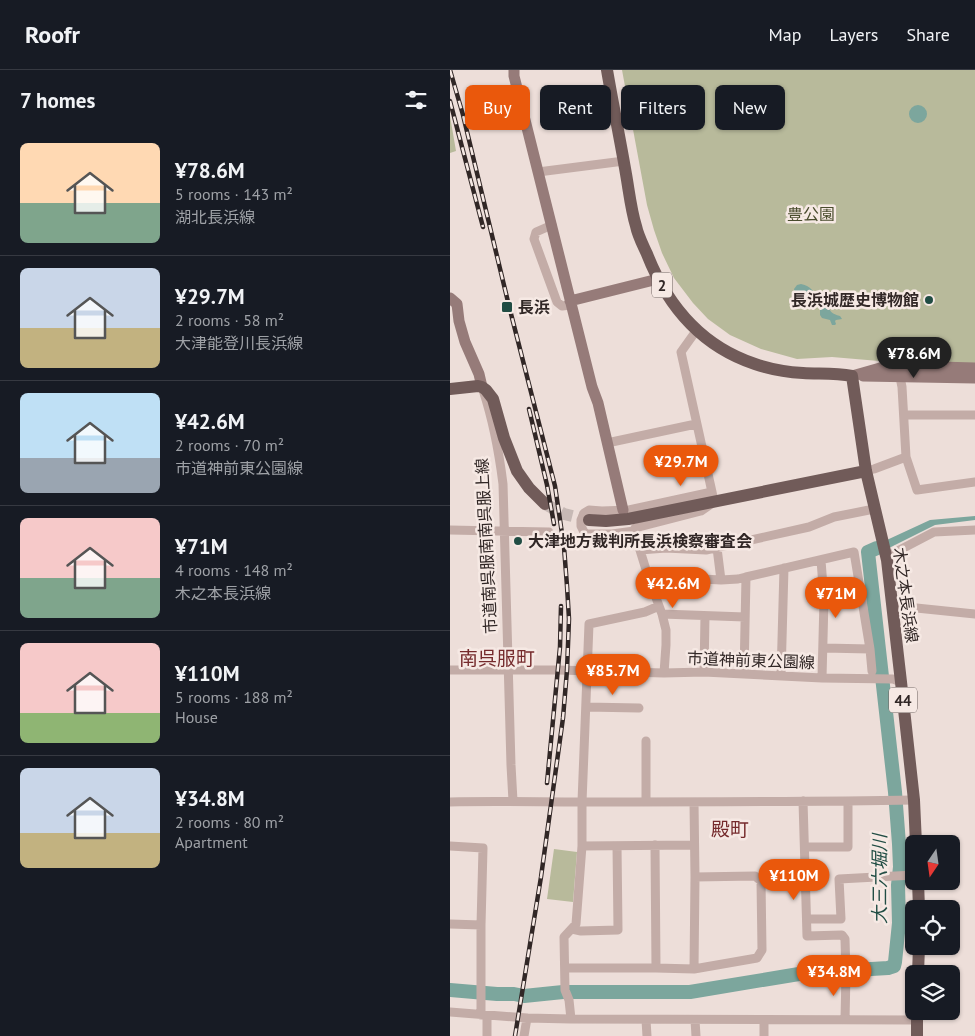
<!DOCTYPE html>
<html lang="en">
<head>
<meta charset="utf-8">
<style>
	:root { --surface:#171b24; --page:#20242c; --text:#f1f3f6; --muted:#9ea1a6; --line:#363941; --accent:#ea580c }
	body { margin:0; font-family:"PT Sans","Noto Sans JP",sans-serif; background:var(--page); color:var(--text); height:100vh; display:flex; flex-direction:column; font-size:19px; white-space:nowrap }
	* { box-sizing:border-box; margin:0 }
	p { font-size:16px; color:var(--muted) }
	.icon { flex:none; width:28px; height:28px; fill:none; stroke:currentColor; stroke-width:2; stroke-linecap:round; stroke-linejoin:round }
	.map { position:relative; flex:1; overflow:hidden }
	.drawer { display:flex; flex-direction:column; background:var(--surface); width:450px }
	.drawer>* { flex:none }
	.hud { position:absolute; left:15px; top:15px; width:435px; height:45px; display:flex; gap:10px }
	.needle { width:32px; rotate:193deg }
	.controls { position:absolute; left:455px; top:765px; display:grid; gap:10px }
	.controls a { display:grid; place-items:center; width:55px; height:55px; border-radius:8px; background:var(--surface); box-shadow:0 1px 4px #0004; font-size:25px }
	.price { position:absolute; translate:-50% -42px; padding:0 11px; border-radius:18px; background:var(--accent); color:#fff; font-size:16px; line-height:32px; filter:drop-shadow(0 1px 2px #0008) }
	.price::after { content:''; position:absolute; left:50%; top:30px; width:15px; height:11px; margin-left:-8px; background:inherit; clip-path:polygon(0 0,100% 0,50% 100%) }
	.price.current { background:#222; color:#fff }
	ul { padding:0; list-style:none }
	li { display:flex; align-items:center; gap:15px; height:125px; padding:0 20px }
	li+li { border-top:1px solid var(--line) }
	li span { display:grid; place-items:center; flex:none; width:140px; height:100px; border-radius:8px; color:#555 }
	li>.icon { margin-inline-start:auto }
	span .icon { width:60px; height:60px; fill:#fffc; stroke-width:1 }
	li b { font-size:21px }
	h2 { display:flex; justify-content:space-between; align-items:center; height:60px; padding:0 20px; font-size:21px }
	.pill { padding:0 18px; border-radius:8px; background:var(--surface); box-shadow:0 1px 4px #0004; font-size:18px; line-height:45px }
	.pill.current { background:var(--accent); color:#fff }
	header { display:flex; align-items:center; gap:30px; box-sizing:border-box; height:70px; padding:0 25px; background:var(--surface); border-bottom:1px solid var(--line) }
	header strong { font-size:24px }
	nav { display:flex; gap:28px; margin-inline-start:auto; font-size:18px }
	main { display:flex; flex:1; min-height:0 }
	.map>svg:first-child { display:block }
	.green { fill:#b8ba9b }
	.water { fill:#7ca69d }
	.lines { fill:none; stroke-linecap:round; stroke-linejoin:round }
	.river { stroke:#7ca69d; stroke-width:14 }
	.primary-tunnel { stroke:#c7b9b5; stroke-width:12; stroke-dasharray:12 6; stroke-linecap:butt }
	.street { stroke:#c3aca7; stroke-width:9 }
	.secondary { stroke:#967b79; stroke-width:11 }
	.primary { stroke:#715b59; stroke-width:12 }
	.rail-casing { stroke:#312726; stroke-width:4.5 }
	.rail { stroke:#f6e9e4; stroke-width:2.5; stroke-dasharray:8; stroke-linecap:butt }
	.poi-dot { fill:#214d44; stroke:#f6e9e4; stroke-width:2 }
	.labels { text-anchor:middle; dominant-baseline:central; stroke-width:5; stroke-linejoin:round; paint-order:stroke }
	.shield { fill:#f6e9e4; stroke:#6c615f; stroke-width:1 }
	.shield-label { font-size:15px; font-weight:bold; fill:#312726 }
	.park-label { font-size:16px; fill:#494c2d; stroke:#f6e9e4 }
	.poi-label { font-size:16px; font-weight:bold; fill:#312726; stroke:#f6e9e4; text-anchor:start }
	.street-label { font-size:16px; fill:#312726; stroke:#f6e9e4 }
	.water-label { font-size:18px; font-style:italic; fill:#214d44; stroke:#f6e9e4 }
	.quarter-label { font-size:19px; fill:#752a2c; stroke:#f6e9e4 }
</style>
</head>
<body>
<header>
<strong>Roofr</strong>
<nav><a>Map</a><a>Layers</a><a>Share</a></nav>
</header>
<main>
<section class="drawer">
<h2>7 homes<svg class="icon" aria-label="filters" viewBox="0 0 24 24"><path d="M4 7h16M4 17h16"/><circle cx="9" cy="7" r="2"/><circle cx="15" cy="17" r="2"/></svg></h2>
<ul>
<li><span style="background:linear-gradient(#ffd9b3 60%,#7fa58c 0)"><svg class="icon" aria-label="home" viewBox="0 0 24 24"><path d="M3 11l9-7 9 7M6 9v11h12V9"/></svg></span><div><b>¥78.6M</b><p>5 rooms · 143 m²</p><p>湖北長浜線</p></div></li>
<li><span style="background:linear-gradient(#c9d6e8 60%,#c2b280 0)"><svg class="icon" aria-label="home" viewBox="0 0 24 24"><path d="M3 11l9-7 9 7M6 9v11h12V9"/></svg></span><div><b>¥29.7M</b><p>2 rooms · 58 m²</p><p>大津能登川長浜線</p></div></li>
<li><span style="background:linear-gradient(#bfe0f5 65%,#9aa5b1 0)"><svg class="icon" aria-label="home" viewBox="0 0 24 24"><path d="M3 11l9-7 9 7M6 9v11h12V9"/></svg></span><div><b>¥42.6M</b><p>2 rooms · 70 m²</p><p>市道神前東公園線</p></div></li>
<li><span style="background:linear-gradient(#f6c9c9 60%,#7fa58c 0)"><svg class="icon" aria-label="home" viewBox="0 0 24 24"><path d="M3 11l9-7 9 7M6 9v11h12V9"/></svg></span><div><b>¥71M</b><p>4 rooms · 148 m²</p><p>木之本長浜線</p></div></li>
<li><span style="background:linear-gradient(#f6c9c9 70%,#8fb573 0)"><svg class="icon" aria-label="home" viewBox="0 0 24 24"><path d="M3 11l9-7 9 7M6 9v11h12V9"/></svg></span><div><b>¥110M</b><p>5 rooms · 188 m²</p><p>House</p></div></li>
<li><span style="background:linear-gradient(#c9d6e8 65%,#c2b280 0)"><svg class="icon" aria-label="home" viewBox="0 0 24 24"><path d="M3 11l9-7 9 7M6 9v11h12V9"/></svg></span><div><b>¥34.8M</b><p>2 rooms · 80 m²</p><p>Apartment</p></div></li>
</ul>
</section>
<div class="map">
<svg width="525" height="966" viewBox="0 0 525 966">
	<rect width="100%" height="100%" fill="#edded9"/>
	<path class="green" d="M172 0H525V295L429 291 382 287 347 289 311 279 280 265 258 249 243 233 224 208 212 183 204 160 197 135Z
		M0 46 6 81 0 83Z
		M104 779 127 782 123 832 97 829Z"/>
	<path class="water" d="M459 44a9 9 0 1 1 18 0a9 9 0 1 1-18 0Z
		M351 214C362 216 362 222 370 227H372C383 235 374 242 390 246L392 249 386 250 385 251 386 254 385 255H382L380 250 372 248 370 245V237L368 236 369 230 367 228 358 225 349 226 345 223 344 219 347 215Z
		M525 446V450L485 455 425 485 423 489 415 492 413 481 480 450Z"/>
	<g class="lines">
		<path class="river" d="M0 920 47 924H64L74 926 113 922H240L355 903 438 898 444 896 445 892 449 853 448 815 450 797 449 774 445 722 418 482 427 478"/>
		<path class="primary-tunnel" d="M95 434 114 444 139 450"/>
		<path class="street" d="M88 102 174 91
			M102 155 86 162 84 169 107 232 112 236 121 235
			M246 261 231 282 262 422
			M450 307 452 317 456 387
			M33 320C43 350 49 382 53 414L61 695 63 731
			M454 345H525
			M157 373 246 354
			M416 401 424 399 456 387 467 420 525 412
			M0 460 99 462
			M184 461 185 458 251 441 264 432 262 422 179 440 152 441 139 440 134 443 131 450V456L134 462 137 464H162L184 461 198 506 212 544 216 560V575L214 603
			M267 478 271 510 288 509 296 507 294 604
			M190 480 216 478 256 480 359 457 384 447 424 439
			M371 490 374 530 372 608
			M437 490 440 485 484 462 525 460
			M198 506 271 510
			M296 507 404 482 420 579 374 578
			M443 538 447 536 525 544
			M212 544 295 547
			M420 579 422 601
			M0 600H108L214 603 254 602 372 608 443 609 451 612
			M254 602 255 546
			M331 606 334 498
			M136 637 189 638
			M353 731 357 866 392 865 395 869 396 904 395 950
			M0 732C44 731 89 732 133 732 243 732 353 732 464 730
			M196 732V671
			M205 775 206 898 244 899 307 888 312 880 311 811 305 806 245 807
			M0 776 33 778 31 855V945
			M132 776 244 775
			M355 777H398V731
			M357 849H391L389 809 464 805
			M0 854 31 855
			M122 859 131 861 168 860 167 776
			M115 898H206
			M244 899 245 807 244 732
			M0 942 77 948 121 949 467 950
			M121 949 119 930 115 920 114 867 126 854 132 776V732L139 554 195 542 209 536
			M196 950 197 966
			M245 950 246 966
			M37 966V946
			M74 966 77 948
			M314 966V950"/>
		<path class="secondary" d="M64 0V6L142 317 148 333 173 440
			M0 228 7 234 9 251 15 272 29 304 32 317
			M120 231 208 209
			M402 306 430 298 453 296 525 298
			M413 306 525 308"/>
		<path class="primary" d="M157 0C163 35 170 69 176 104 179 121 181 140 186 156 188 166 193 175 197 184 217 235 251 276 305 294 320 299 336 302 353 303 369 304 385 303 402 306L416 401 437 490 451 612 464 730 466 774
			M0 319 28 316 32 317 36 320 43 329 54 368 67 401 79 418 95 434
			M139 450 156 451 178 449 416 401
			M468 811 469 839
			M468 904 469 876
			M467 966V941"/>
		<g class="rail-casing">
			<path id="rail" d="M0 0 13 45 59 236 105 416 114 477 117 516 119 549 117 600 113 648 91 807 65 966
				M0 31 33 157
				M79 339 97 415 104 454
				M97 713 110 577 111 536"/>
		</g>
		<use href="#rail" class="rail"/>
	</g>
	<g class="poi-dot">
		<circle cx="479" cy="230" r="5"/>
		<rect x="51" y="231" width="12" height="12" rx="2.5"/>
		<circle cx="68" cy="471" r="5"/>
	</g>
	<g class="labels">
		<g class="shield">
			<rect x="202" y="202.5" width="20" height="25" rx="4"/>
			<rect x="439" y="617.5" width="28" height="25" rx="4"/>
		</g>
		<g class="shield-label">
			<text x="212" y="215">2</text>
			<text x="453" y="630">44</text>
		</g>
		<g class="park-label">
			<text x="361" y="144">豊公園</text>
		</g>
		<g class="poi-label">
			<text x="469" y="230" text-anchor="end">長浜城歴史博物館</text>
			<text x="68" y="237">長浜</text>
			<text x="78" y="471">大津地方裁判所長浜検察審査会</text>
		</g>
		<g class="street-label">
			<text transform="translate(36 476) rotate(-93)">市道南呉服南南呉服上線</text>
			<text transform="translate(456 525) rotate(82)">木之本長浜線</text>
			<text transform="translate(301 590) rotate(2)">市道神前東公園線</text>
		</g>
		<g class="water-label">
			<text transform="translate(429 809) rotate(-90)">大三六堀川</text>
		</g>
		<g class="quarter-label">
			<text x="47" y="588">南呉服町</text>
			<text x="280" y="759">殿町</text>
		</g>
	</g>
</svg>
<div class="controls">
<a><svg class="needle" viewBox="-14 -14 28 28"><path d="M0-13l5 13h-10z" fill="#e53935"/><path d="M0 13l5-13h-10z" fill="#9ea1a6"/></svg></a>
<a><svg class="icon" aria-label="locate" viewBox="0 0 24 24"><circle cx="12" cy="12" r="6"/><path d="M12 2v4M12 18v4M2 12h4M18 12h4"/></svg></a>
<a><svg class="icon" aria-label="layers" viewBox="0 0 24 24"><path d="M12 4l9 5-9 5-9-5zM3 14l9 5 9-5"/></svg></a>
</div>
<b class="price current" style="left:464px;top:309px">¥78.6M</b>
<b class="price" style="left:231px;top:417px">¥29.7M</b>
<b class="price" style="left:223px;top:539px">¥42.6M</b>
<b class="price" style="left:386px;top:549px">¥71M</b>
<b class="price" style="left:163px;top:626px">¥85.7M</b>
<b class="price" style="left:344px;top:831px">¥110M</b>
<b class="price" style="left:384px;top:927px">¥34.8M</b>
<div class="hud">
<a class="pill current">Buy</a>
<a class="pill">Rent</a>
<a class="pill">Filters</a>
<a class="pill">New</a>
</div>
</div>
</main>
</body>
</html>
